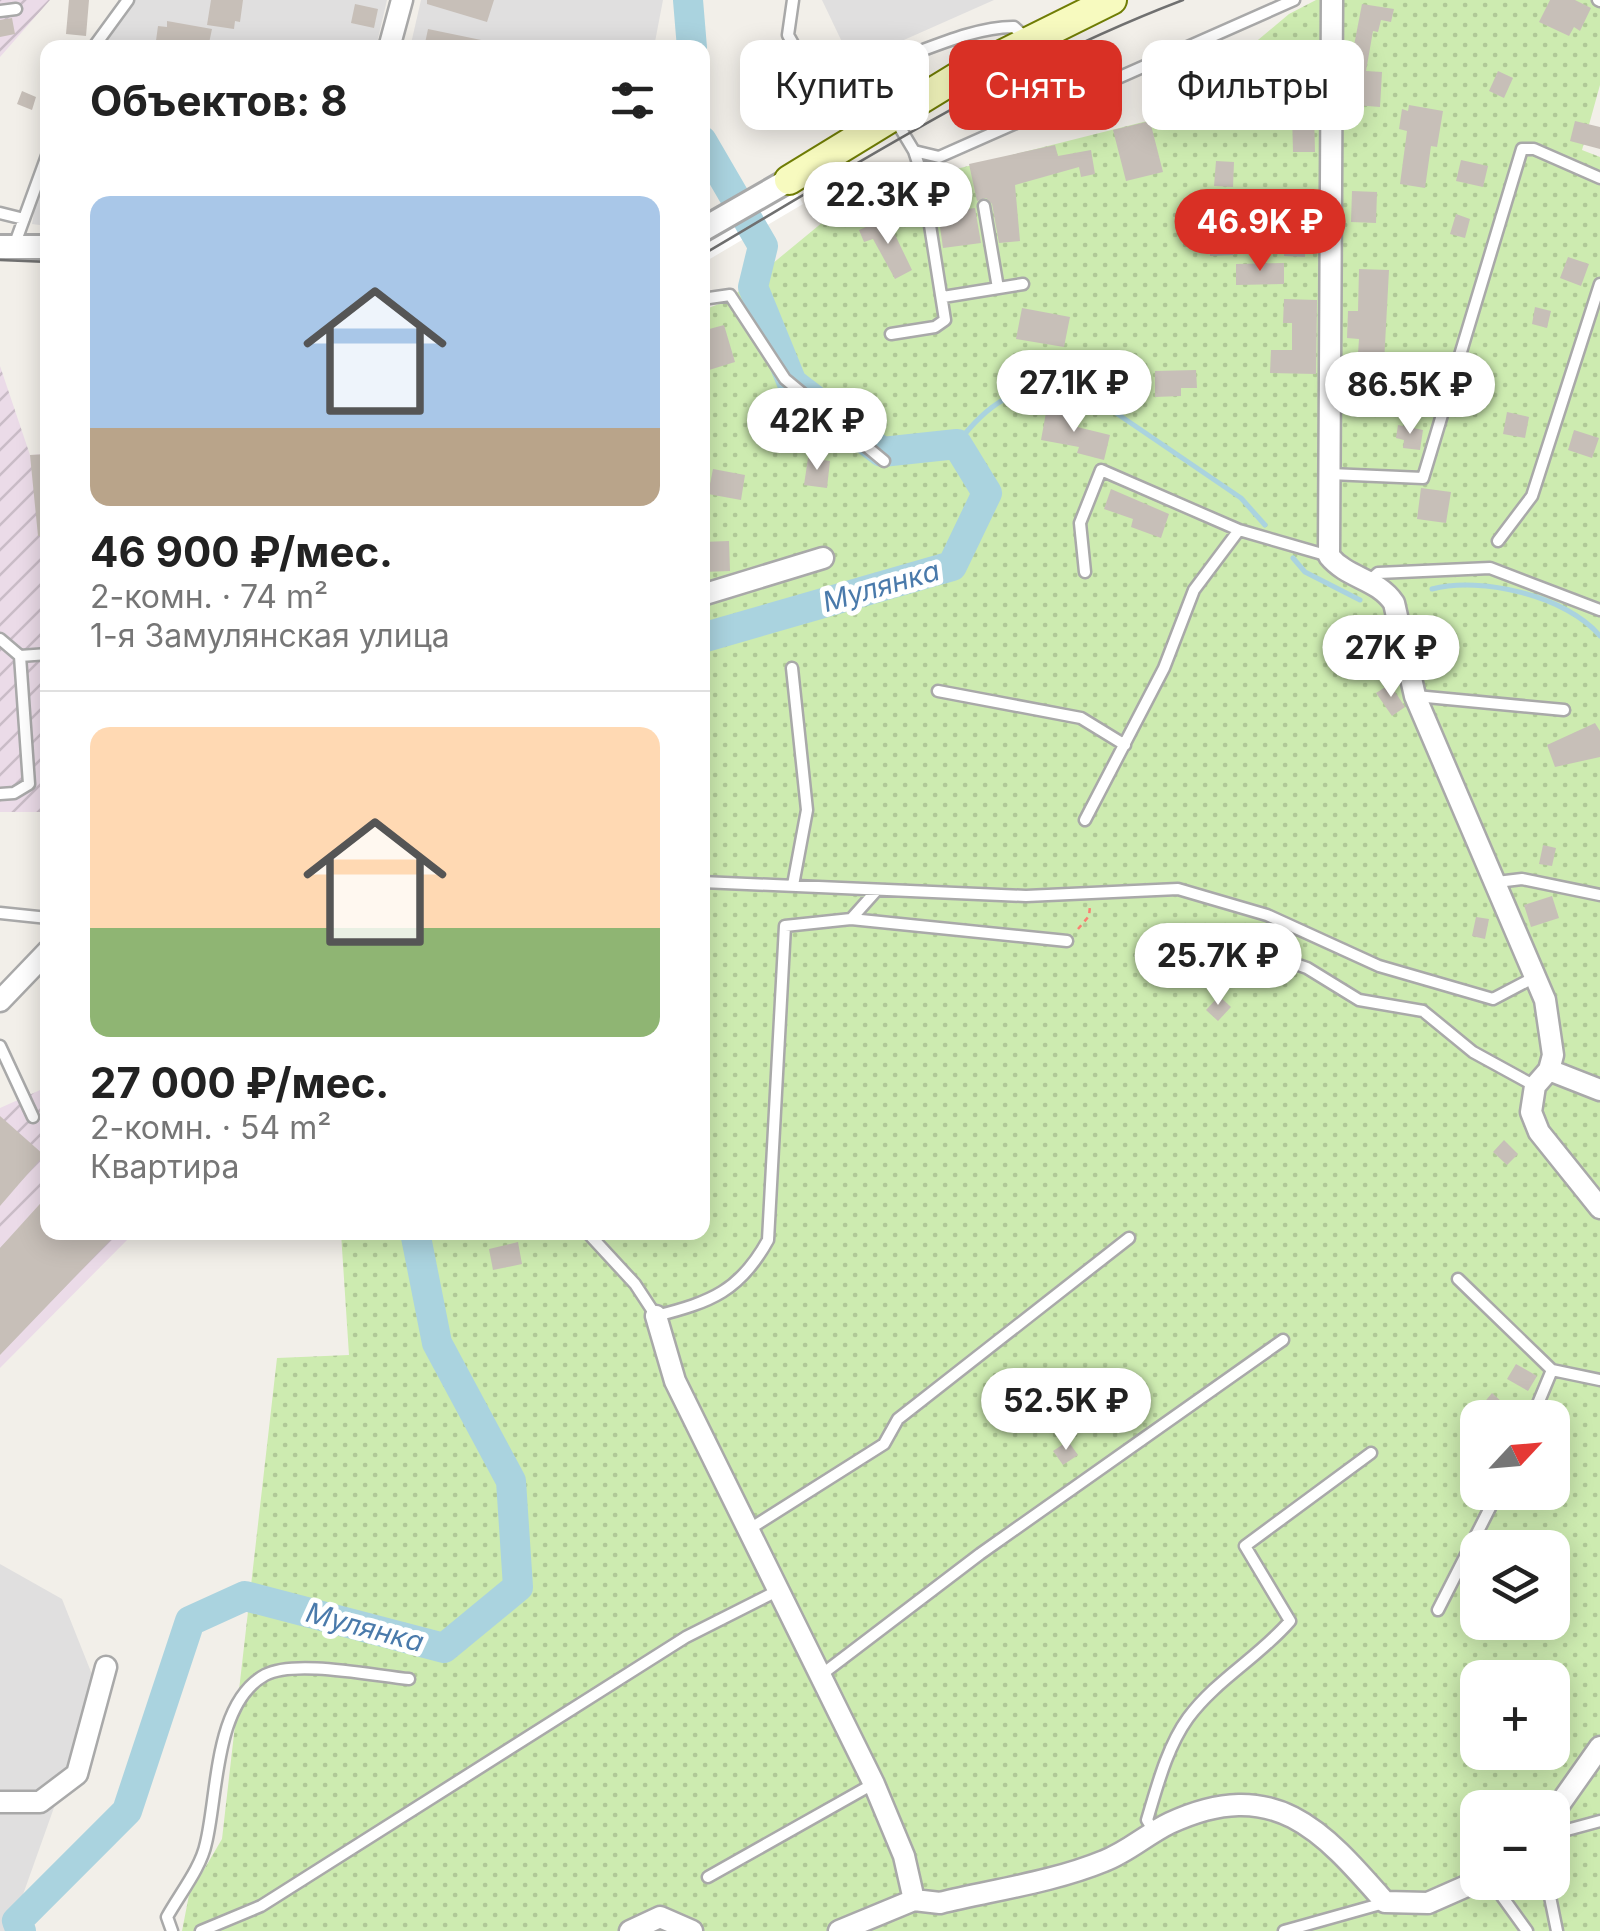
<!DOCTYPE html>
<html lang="ru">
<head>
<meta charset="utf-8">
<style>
	:root { --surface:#fff; --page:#f2f2f2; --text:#222; --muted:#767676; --line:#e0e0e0; --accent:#d93025 }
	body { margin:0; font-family:Inter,sans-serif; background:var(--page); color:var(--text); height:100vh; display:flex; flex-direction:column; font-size:38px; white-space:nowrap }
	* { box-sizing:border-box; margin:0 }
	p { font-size:32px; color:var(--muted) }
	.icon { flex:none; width:55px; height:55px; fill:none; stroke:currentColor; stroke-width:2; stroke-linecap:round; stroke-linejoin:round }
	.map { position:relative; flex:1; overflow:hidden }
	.sheet { position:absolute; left:40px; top:40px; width:670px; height:1200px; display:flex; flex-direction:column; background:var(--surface); border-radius:20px; box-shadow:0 5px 25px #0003 }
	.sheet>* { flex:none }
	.top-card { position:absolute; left:740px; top:40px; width:710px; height:90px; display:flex; gap:20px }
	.needle { width:65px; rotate:64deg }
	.tools { position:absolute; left:1460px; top:1400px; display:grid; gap:20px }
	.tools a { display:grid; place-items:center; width:110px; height:110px; border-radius:20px; background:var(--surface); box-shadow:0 5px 25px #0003; font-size:50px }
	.price { position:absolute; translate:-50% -85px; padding:0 22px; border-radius:35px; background:#fff; color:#222; font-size:32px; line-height:65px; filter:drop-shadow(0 2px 5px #0008) }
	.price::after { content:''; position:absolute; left:50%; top:60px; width:30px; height:22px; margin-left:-15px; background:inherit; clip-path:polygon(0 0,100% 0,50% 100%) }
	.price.on { background:var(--accent); color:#fff }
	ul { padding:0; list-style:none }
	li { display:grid; align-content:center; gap:20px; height:530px; padding:0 50px }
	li+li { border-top:2px solid var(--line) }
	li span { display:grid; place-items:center; height:310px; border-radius:20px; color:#555 }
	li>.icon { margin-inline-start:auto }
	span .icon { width:180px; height:180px; fill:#fffc; stroke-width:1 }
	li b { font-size:42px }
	h2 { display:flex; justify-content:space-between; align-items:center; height:120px; padding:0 50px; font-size:42px }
	.pill { padding:0 35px; border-radius:20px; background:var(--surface); box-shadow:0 5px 25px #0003; font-size:35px; line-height:90px }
	.pill.on { background:var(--accent); color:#fff }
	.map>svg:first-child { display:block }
	.residential { fill:#e0dfdf }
	.industrial { fill:url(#industrial-furrows) }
	.garden { fill:url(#garden-dots); fill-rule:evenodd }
	.pier { fill:#fff }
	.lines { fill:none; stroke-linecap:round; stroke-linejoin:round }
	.stream { stroke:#aad3df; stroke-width:5 }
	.river { stroke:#aad3df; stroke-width:30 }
	.building { fill:#c7bfb8 }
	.service-casing { stroke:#a9a9a9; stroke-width:15 }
	.minor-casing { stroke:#a9a9a9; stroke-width:25 }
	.tertiary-casing { stroke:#a9a9a9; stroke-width:28 }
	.secondary-casing { stroke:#707d05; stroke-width:32 }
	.path { stroke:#fa8072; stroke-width:2.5; stroke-dasharray:5 5; stroke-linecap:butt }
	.service { stroke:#fff; stroke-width:10 }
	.minor { stroke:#fff; stroke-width:20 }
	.tertiary { stroke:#fff; stroke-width:22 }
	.secondary { stroke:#f7fabf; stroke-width:28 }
	.tram { stroke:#707070; stroke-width:2.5 }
	.labels { text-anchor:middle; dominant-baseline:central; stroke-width:10; stroke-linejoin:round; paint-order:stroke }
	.water-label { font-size:28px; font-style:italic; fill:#4a7aab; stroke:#fff }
</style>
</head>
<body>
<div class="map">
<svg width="1600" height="1931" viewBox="0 0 1600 1931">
	<defs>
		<pattern id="industrial-furrows" width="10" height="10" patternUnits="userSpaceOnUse" patternTransform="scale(2.5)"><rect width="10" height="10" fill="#ebdbe8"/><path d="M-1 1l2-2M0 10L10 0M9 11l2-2" fill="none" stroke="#c9bcc7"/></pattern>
		<pattern id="garden-dots" width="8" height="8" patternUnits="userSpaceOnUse" patternTransform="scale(2.5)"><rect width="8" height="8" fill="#cdebb0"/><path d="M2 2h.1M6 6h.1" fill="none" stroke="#b0c997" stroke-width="1.8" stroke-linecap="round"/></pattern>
	</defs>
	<rect width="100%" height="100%" fill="#f2efe9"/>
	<path class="residential" d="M133 0H387L376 47 100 48Z
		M421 0H663L654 47 410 48Z
		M822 0H994L852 63Z
		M47 170V226L32 224 36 201Z
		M0 1564 62 1599 97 1687 10 1931H0Z"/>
	<path class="industrial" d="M0 0H50L0 57Z
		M0 366 30 455 47 454V812H0Z
		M47 1087 48 1232 134 1233 0 1368V1108Z"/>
	<path class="garden" d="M1316 0H1600V85L1582 150 1600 157V1931H182L189 1895 222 1839 277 1358 349 1355 341 1233 702 1232 703 310 727 301 857 194 1167 116 1289 14ZM1478 1418H1552V1492H1478ZM1478 1548H1552V1622H1478ZM1478 1678H1552V1752H1478ZM1478 1808H1552V1882H1478Z"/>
	<path class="pier" d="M783 169 803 204 703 263 702 216Z"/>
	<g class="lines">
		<path class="stream" d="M957 444C989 401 1015 388 1069 381L1241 498 1265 525
			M1293 558 1305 572 1360 600
			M1432 589C1481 576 1567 596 1600 636"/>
		<path class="river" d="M688 0 692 48
			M702 141 763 246 753 287 792 383 882 452 957 444 987 493 952 566 702 638
			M21 1931 17 1921 127 1811 190 1621 245 1596 444 1648 518 1587 511 1481 437 1343 415 1232"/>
	</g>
	<path class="building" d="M69 0H89L86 36 66 34Z
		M211 0H243L240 22 235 21 234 29 207 25Z
		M427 0H494L487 22 427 4Z
		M1550 0H1575L1591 8 1580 31 1574 27 1569 36 1539 22Z
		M355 4 378 9 374 28 351 23Z
		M1362 4 1394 9 1391 22 1381 20 1378 32 1373 31 1366 71 1382 72 1380 107 1355 105 1356 87H1346Z
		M12 18 15 34 0 37V20Z
		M167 21 212 29 208 48H155L158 26 167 27Z
		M428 29 486 41 485 48H424Z
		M1242 51 1313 55 1312 72 1286 71 1284 89 1240 87Z
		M1498 71 1513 78 1504 98 1489 91Z
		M22 91 36 97 32 110 17 104Z
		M1409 105 1443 111 1437 147 1431 146 1425 188 1400 184 1407 131 1399 129 1402 109 1408 111Z
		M1292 112H1314L1315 152H1293Z
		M1150 121 1163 172 1126 181 1113 130Z
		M1575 121 1600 127V149L1570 141Z
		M1055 145 1058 156 1091 150 1095 174 1081 177 1079 167 1015 185 1020 241 999 243 992 204 986 198 977 201 969 164Z
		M1461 160 1488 166 1483 187 1456 181Z
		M1216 161 1234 162 1233 187 1214 186Z
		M1352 191 1377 192 1376 223 1351 222Z
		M975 208 981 243 943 248 938 213Z
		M1456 214 1470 219 1465 238 1450 234Z
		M887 218 912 270 895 279 873 239 864 242 859 230Z
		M1285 222 1306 223 1305 257 1284 256Z
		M1210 235H1234V255L1210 256Z
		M1568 257 1589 264 1581 286 1560 278Z
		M1284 263V284L1236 285V264Z
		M1359 269 1389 270 1384 363 1410 368 1407 383 1375 376V383L1356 382 1359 339 1347 338 1348 311H1358Z
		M1284 299 1317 300 1316 374 1270 373 1271 350H1292V323H1283Z
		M1535 307 1551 311 1547 328 1532 324Z
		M1022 308 1070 317 1064 347 1016 339Z
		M724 325 735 362 709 370 702 331Z
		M1431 368 1446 372 1441 387 1427 383Z
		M1196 370 1197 388H1181V396L1155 397V371Z
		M1047 407 1065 410 1064 416 1074 417 1073 426 1110 435 1104 460 1077 453 1079 447 1041 440Z
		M1507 412 1529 417 1525 438 1503 434Z
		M1398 425 1423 430 1420 450 1403 448 1404 440 1396 438Z
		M1574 430 1599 438 1592 458 1568 450Z
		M48 454V536H38L30 455Z
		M808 458 830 461 827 488 804 485Z
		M713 469 745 475 741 500 708 494Z
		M1421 488 1451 492 1446 523 1417 519Z
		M1111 489 1169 514 1161 538 1131 527 1133 519 1104 509Z
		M729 541 730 571 702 572V542Z
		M1390 684 1405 707 1392 716 1376 693Z
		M1595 723 1600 731V757L1555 767 1547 745Z
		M1543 845 1556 848 1552 866 1539 864Z
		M1552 896 1559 918 1531 927 1524 905Z
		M1476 917 1489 919 1485 939 1472 936Z
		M1219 996 1231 1007 1218 1021 1206 1010Z
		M0 1116 44 1155 0 1206Z
		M1504 1140 1518 1154 1507 1165 1493 1152Z
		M48 1195V1232H118L0 1355V1248Z
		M518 1242 522 1264 493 1270 489 1249Z
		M1516 1364 1537 1376 1528 1391 1507 1379Z
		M1492 1393 1502 1402 1520 1418H1496L1482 1405Z
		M1068 1441 1078 1455 1063 1465 1053 1451Z"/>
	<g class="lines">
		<g class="service-casing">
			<path id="service" d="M793 0 788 35 810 74C861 90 950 26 1014 27L1026 38
				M1598 0 1600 1
				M0 11 16 9
				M93 48 128 0
				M893 116 914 151 939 157 1294 0
				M984 206 998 288
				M0 213 24 219
				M14 246 48 153
				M943 297 1023 284
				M702 299 730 295 785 379 884 461
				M891 334 935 327 945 320 922 175 914 151
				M1330 474 1423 478 1522 149H1534L1600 178
				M1498 541 1532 496 1600 284
				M1085 572 1080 523 1101 470 1239 530
				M1370 580 1378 573 1490 568 1600 610
				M0 639 20 656
				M792 668 807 810 793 885
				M938 691 1081 718 1125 745
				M1416 696 1564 710
				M0 794 14 793 29 784 20 656 48 654
				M1085 820 1164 668 1194 590 1239 530 1329 556
				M702 882 1026 896 1178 889 1267 915 1379 966 1493 999 1535 977
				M1497 882 1522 879 1600 895
				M0 913 48 918
				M851 919 1067 941
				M1256 950 1307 968 1359 1000 1423 1011 1473 1052 1535 1086
				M0 1046 33 1117
				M587 1232 635 1284 656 1316C711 1302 740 1291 768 1240L785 926 851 919 877 890
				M1458 1279 1552 1370
				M1532 1418 1552 1370 1600 1380
				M748 1530 884 1444 898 1419 1129 1238
				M1438 1610 1498 1492
				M821 1675 980 1554 1283 1340
				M1155 1833 1147 1820C1157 1787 1167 1747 1188 1718 1216 1680 1259 1657 1290 1621L1245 1546 1371 1453
				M1552 1834 1600 1821
				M708 1877 873 1784
				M1487 1882 1496 1888 1527 1931
				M1547 1882 1557 1931
				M172 1931 167 1917C179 1895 201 1868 206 1843 218 1794 214 1703 265 1675 295 1659 375 1676 409 1679
				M201 1931 261 1906 686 1637 777 1591
				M1284 1931 1384 1903"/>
		</g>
		<g class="minor-casing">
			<path id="minor" d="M1332 0 1329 556C1348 579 1377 578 1394 603L1415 696 1545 1000 1553 1055 1549 1070 1535 1086 1531 1112 1539 1132 1600 1208
				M389 48 402 0
				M702 595 823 558
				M0 1001 48 951
				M1549 1070 1600 1090
				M656 1316 675 1381 874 1784 904 1856 914 1900
				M0 1802H40L77 1774 106 1667
				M1552 1815 1600 1747
				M630 1931 660 1917 692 1931
				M839 1931 914 1900 940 1903C993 1890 1053 1882 1104 1861 1128 1852 1147 1834 1170 1823 1274 1775 1322 1830 1385 1902L1428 1903 1478 1881"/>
		</g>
		<g class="tertiary-casing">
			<path id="tertiary" d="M702 230 789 180
				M0 247H48"/>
		</g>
		<g class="secondary-casing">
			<path id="secondary" d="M789 180 959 76 1112 0"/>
		</g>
		<path class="path" d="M1078 929 1089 916 1090 906"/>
		<use href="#service" class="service"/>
		<use href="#minor" class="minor"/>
		<use href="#tertiary" class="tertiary"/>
		<use href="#secondary" class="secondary"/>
		<path class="tram" d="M702 255C860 162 1012 65 1183 0
			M0 260 48 262"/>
	</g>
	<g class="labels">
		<g class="water-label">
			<text transform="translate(881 586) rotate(-16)">Мулянка</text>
			<text transform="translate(365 1627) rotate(15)">Мулянка</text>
		</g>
	</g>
</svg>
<div class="tools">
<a><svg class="needle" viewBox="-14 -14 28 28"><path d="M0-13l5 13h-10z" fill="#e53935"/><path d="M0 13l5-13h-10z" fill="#767676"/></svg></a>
<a><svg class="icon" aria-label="layers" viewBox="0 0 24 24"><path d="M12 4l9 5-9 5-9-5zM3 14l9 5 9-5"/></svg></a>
<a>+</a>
<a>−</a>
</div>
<b class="price" style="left:888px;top:247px">22.3K ₽</b>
<b class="price on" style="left:1260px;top:274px">46.9K ₽</b>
<b class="price" style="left:1074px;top:435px">27.1K ₽</b>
<b class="price" style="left:1410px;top:437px">86.5K ₽</b>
<b class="price" style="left:817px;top:473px">42K ₽</b>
<b class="price" style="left:1391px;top:700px">27K ₽</b>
<b class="price" style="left:1218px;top:1008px">25.7K ₽</b>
<b class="price" style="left:1066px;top:1453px">52.5K ₽</b>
<div class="top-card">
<a class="pill">Купить</a>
<a class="pill on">Снять</a>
<a class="pill">Фильтры</a>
</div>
<section class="sheet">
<h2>Объектов: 8<svg class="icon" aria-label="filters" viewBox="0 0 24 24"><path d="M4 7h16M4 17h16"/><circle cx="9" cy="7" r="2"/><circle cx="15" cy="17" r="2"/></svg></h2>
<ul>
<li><span style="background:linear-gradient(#a9c7e8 75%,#b9a48a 0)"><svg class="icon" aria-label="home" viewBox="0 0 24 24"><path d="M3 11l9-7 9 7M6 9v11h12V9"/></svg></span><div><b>46 900 ₽/мес.</b><p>2-комн. · 74 m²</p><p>1-я Замулянская улица</p></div></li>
<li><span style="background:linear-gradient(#ffd9b3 65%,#8fb573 0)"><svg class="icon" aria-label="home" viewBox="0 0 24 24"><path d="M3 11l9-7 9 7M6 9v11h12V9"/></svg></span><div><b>27 000 ₽/мес.</b><p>2-комн. · 54 m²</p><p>Квартира</p></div></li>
</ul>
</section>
</div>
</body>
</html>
